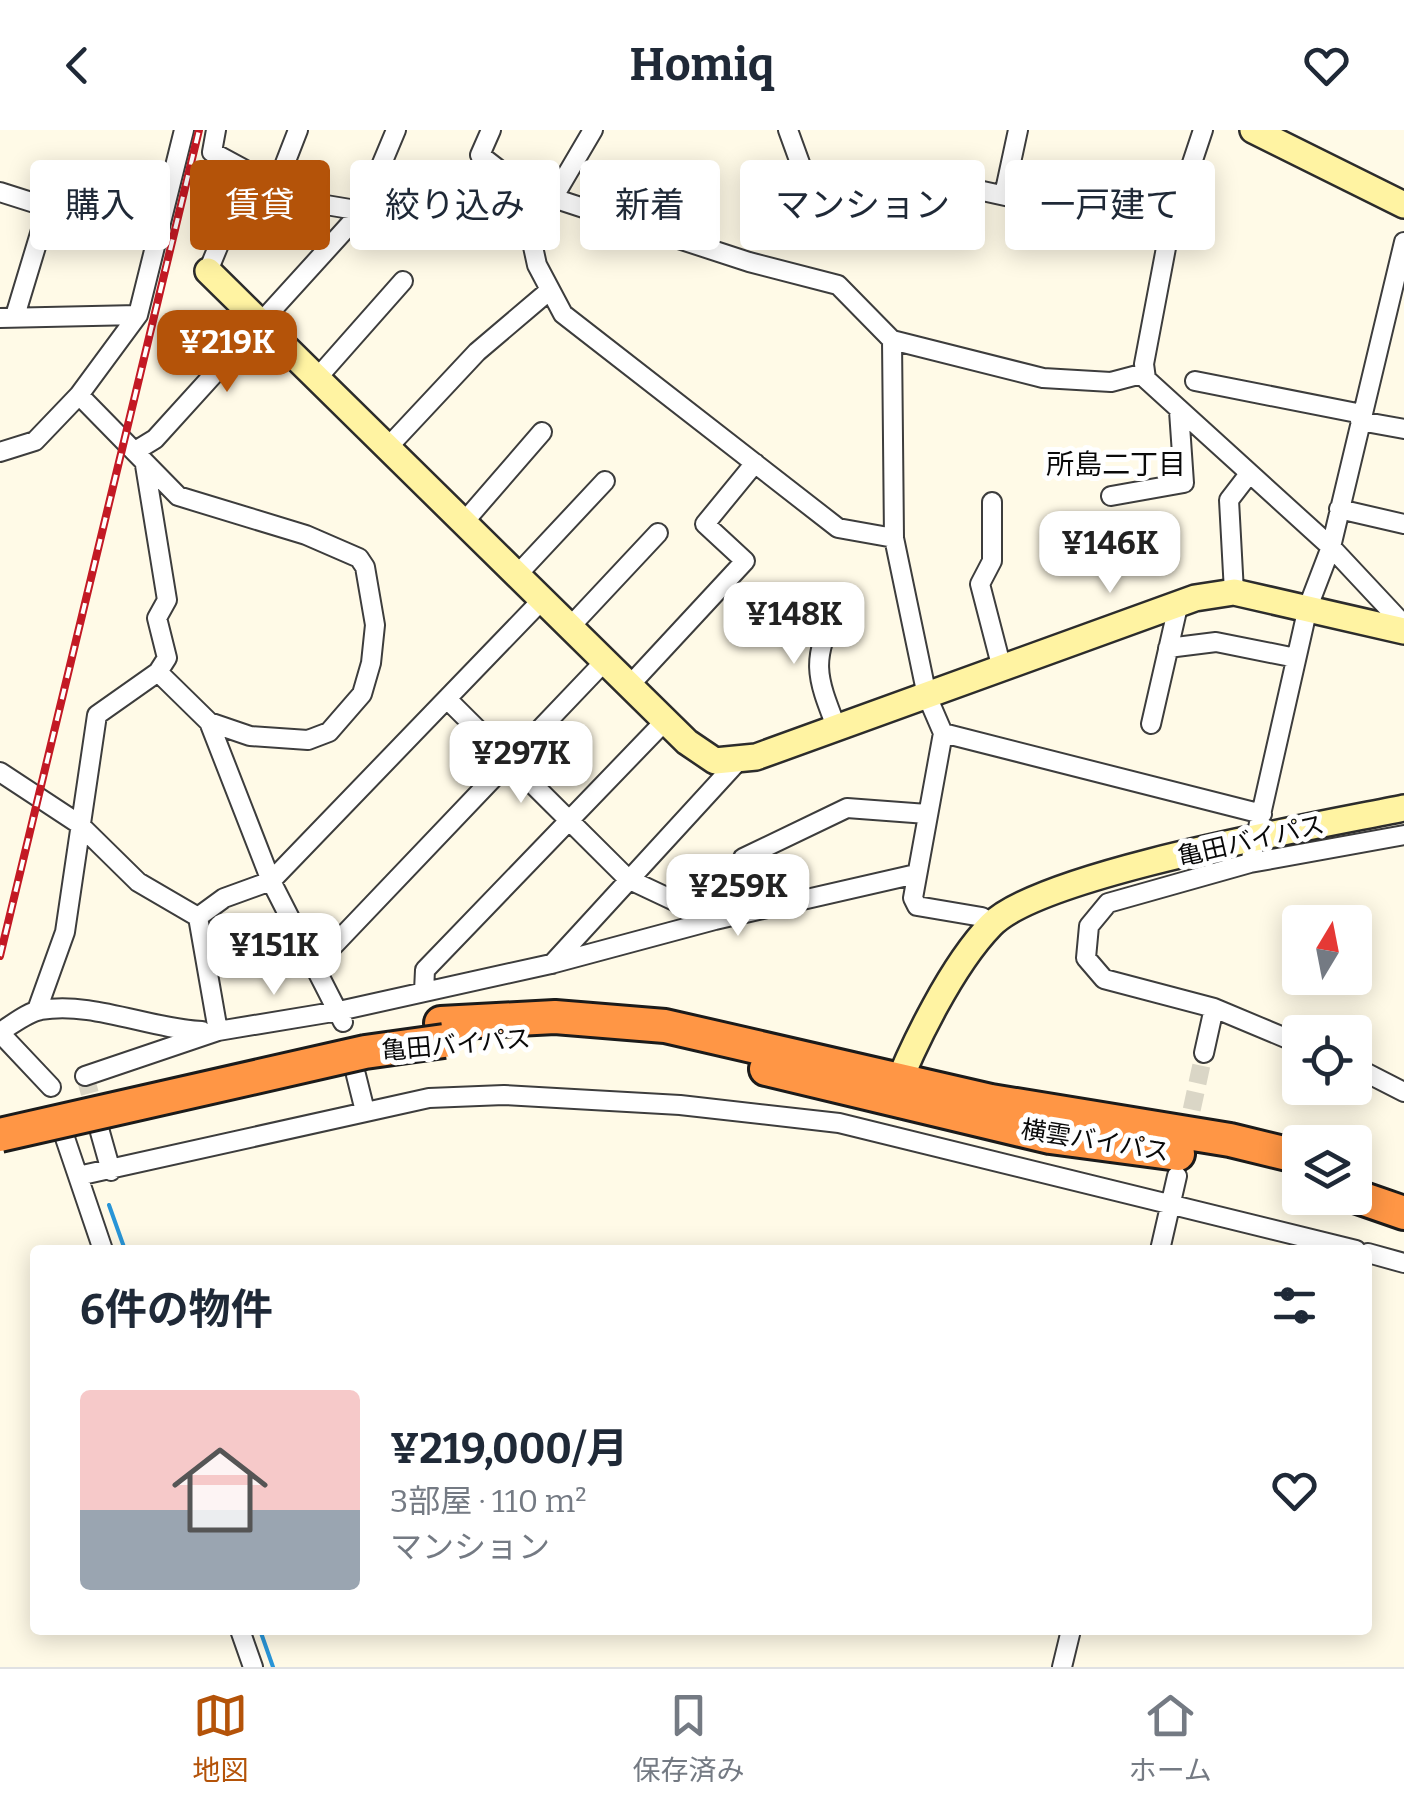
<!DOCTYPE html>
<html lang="ja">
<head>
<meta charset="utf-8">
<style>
	:root { --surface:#fff; --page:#f2f2f3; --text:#1f2937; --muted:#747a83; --line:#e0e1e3; --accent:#b45309 }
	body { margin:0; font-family:Bitter,"Noto Sans JP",serif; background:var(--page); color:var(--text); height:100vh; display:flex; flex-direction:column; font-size:38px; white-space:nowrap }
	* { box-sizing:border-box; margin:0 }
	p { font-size:32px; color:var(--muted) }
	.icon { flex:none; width:55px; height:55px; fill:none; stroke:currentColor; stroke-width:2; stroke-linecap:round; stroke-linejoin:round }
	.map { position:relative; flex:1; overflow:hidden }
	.panel { position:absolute; left:30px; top:1115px; width:1342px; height:390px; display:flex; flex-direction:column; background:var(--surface); border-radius:10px; box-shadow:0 5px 25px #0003 }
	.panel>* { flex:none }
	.top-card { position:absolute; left:30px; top:30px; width:1345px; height:90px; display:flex; gap:20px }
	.needle { width:65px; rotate:10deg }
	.fabs { position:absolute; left:1282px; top:775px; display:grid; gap:20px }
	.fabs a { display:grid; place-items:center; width:90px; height:90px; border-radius:10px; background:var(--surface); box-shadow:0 5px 25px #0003; font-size:50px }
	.price { position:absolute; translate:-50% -85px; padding:0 22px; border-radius:20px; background:#fff; color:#222; font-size:32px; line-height:65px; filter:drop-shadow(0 2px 5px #0008) }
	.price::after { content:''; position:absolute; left:50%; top:60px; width:30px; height:22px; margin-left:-15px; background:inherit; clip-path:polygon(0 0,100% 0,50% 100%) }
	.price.on { background:var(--accent); color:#fff }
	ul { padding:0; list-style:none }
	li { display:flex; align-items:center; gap:30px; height:250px; padding:0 50px }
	li span { display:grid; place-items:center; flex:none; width:280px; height:200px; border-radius:10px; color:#555 }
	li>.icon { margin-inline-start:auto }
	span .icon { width:120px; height:120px; fill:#fffc; stroke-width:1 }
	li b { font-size:42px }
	h2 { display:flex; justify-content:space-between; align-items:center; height:120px; padding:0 50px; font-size:42px }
	.chip { padding:0 35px; border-radius:10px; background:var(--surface); box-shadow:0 5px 25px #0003; font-size:35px; line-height:90px }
	.chip.on { background:var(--accent); color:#fff }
	header { display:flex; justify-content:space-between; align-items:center; height:130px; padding:0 50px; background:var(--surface); font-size:45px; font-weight:700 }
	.dock { display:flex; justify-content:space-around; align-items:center; height:140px; border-top:2px solid var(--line); background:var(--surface); font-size:28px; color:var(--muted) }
	.dock a { display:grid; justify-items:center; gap:5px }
	.dock .on { color:var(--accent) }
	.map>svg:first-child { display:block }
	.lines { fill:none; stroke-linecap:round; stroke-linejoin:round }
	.stream { stroke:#2995d7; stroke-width:4 }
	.street-tunnel { stroke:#dad6c6; stroke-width:18; stroke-dasharray:18 9; stroke-linecap:butt }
	.street-casing { stroke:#3d3d3d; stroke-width:22 }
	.secondary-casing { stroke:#2c2c2c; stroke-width:30 }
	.highway-casing { stroke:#1b1b1b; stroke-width:38 }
	.street { stroke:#fff; stroke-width:18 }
	.secondary { stroke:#fff3a2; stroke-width:25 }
	.highway { stroke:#ff9645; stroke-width:32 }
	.rail-casing { stroke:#c31924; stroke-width:8 }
	.rail { stroke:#fff; stroke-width:4; stroke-dasharray:11; stroke-linecap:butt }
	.highway-bridge-casing { stroke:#1b1b1b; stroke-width:38; stroke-linecap:butt }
	.highway-bridge { stroke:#ff9645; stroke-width:32 }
	.labels { text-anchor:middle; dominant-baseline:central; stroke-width:10; stroke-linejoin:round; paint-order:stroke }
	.street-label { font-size:25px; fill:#0a0a0a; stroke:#fff }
	.neighbourhood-label { font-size:28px; fill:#0a0a0a; stroke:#fff }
</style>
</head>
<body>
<header><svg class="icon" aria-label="back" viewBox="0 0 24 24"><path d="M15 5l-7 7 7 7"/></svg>Homiq<svg class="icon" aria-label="heart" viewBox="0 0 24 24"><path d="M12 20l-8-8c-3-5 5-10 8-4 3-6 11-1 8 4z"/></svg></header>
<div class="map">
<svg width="1404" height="1537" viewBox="0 0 1404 1537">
	<rect width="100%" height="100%" fill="#fffae7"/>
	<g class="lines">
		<path class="stream" d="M109 1075 125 1120
			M260 1500 273 1537"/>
		<path class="street-tunnel" d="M85 946 97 989
			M1186 1006 1204 923"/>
		<g class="street-casing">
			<path id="street" d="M216 0 212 22 249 42
				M491 0 480 25 538 70
				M788 0 800 33 795 68
				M1203 0 1169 102 1144 234 1146 249 1331 417 1404 495
				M937 51 1169 102
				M277 54 298 0
				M0 62 157 112
				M1004 65 1018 0
				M553 68 593 0
				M523 71 537 135 563 184 838 398 894 408
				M208 141 249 42 326 75 362 81 434 70 505 74 553 68 749 132 838 155 892 210 1043 248 1111 252 1145 243
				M15 186 48 77
				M0 188 138 185
				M892 210 894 408 927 566 943 603 913 768 917 776 982 787 991 795
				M319 246 403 151
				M1195 251 1362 284
				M79 265 178 366 306 405 359 428 365 437 375 495 371 533 362 564 329 602 308 610 250 606 209 592 158 542
				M1360 291 1404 299
				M389 316 477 222 550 160
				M137 320 155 309 362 81 396 0
				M0 322 35 311 79 265 138 185 184 0
				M1111 366 1184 353 1179 281
				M992 372V431L980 454 1001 535
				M1339 379 1404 394
				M464 392 542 302
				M517 445 605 351
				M1234 462 1229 370 1249 344
				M569 498 658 403
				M1168 518 1216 512 1296 528
				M629 556 745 431 705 394 755 333
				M448 570 628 749 715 790
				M209 592 271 751 343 892
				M1151 594 1179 472
				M837 599C816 545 810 531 838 477
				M943 603 1262 684
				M0 642 79 694 138 752 198 787 218 901
				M1250 733 1308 477 1331 417 1404 112
				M766 778 743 728 847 678 927 684
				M198 787 224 768 271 751 541 471
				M316 834 604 532
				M552 834 740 629
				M424 861 425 840 665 591
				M37 880 65 802 97 585 158 542 167 528 157 488 167 470 145 335
				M0 902C12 895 27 882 41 880 92 871 150 899 202 901
				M0 903 51 957
				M1300 914 1214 878 1104 849 1086 828 1089 796 1108 773 1250 733 1404 705
				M1204 923 1214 878
				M1355 937 1404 962
				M356 945 365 981
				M85 946 218 901 339 881 551 834 715 790 916 744
				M100 1002 111 1041
				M65 1008 103 1120
				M78 1046 429 968 504 965 680 975 839 993 1356 1120
				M1160 1120 1177 1046
				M1368 1123 1404 1133
				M240 1500 253 1537
				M1062 1537 1071 1500"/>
		</g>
		<g class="secondary-casing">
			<path id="secondary" d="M1253 0 1404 75
				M208 141 687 612 715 631 756 627 1195 468 1234 462 1404 501
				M893 966C913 915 952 835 991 795 1041 743 1322 695 1404 678"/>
		</g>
		<g class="highway-casing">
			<path id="highway" d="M441 893 555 887 665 896 991 971 1230 1010 1300 1027
				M766 939 1050 1007 1178 1024
				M1355 1066 1404 1083"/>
		</g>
		<use href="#street" class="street"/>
		<use href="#secondary" class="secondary"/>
		<use href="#highway" class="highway"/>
		<g class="rail-casing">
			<path id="rail" d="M0 826 199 0"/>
		</g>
		<use href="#rail" class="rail"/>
		<g class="highway-bridge-casing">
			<path id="highway-bridge" d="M0 1005 365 922 444 911"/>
		</g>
		<use href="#highway-bridge" class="highway-bridge"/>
	</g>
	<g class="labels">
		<g class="street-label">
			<text transform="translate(1251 711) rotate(-13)">亀田バイパス</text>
			<text transform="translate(456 915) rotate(-5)">亀田バイパス</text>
			<text transform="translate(1095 1011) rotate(9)">横雲バイパス</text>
		</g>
		<g class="neighbourhood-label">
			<text x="1116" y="334">所島二丁目</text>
		</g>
	</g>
</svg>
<div class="fabs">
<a><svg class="needle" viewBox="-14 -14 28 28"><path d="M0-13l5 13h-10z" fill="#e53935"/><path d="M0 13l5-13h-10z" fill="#747a83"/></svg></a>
<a><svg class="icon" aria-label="locate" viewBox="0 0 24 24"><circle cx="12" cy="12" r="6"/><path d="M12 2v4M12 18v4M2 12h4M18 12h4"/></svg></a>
<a><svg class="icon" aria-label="layers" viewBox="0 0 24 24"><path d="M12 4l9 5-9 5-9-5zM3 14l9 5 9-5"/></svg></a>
</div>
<b class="price on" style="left:227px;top:265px">¥219K</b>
<b class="price" style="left:1110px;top:466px">¥146K</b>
<b class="price" style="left:794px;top:537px">¥148K</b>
<b class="price" style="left:521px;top:676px">¥297K</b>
<b class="price" style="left:738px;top:809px">¥259K</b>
<b class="price" style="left:274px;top:868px">¥151K</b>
<div class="top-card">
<a class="chip">購入</a>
<a class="chip on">賃貸</a>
<a class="chip">絞り込み</a>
<a class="chip">新着</a>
<a class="chip">マンション</a>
<a class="chip">一戸建て</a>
</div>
<section class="panel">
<h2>6件の物件<svg class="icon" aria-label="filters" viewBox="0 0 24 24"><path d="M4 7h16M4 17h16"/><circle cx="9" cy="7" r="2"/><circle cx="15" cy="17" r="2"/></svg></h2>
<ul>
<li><span style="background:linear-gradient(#f6c9c9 60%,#9aa5b1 0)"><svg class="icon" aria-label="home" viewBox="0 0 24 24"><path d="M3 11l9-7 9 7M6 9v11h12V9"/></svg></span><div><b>¥219,000/月</b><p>3部屋 · 110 m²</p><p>マンション</p></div><svg class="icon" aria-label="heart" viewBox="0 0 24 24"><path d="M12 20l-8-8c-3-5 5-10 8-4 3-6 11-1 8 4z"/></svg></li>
</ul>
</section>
</div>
<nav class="dock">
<a class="on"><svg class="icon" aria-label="map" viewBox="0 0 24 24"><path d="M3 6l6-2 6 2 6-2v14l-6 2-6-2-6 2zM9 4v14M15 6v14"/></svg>地図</a>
<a><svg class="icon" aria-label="saved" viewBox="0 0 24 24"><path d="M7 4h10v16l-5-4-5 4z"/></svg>保存済み</a>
<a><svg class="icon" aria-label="home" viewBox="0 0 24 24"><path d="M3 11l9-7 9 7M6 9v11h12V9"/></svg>ホーム</a>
</nav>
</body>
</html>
